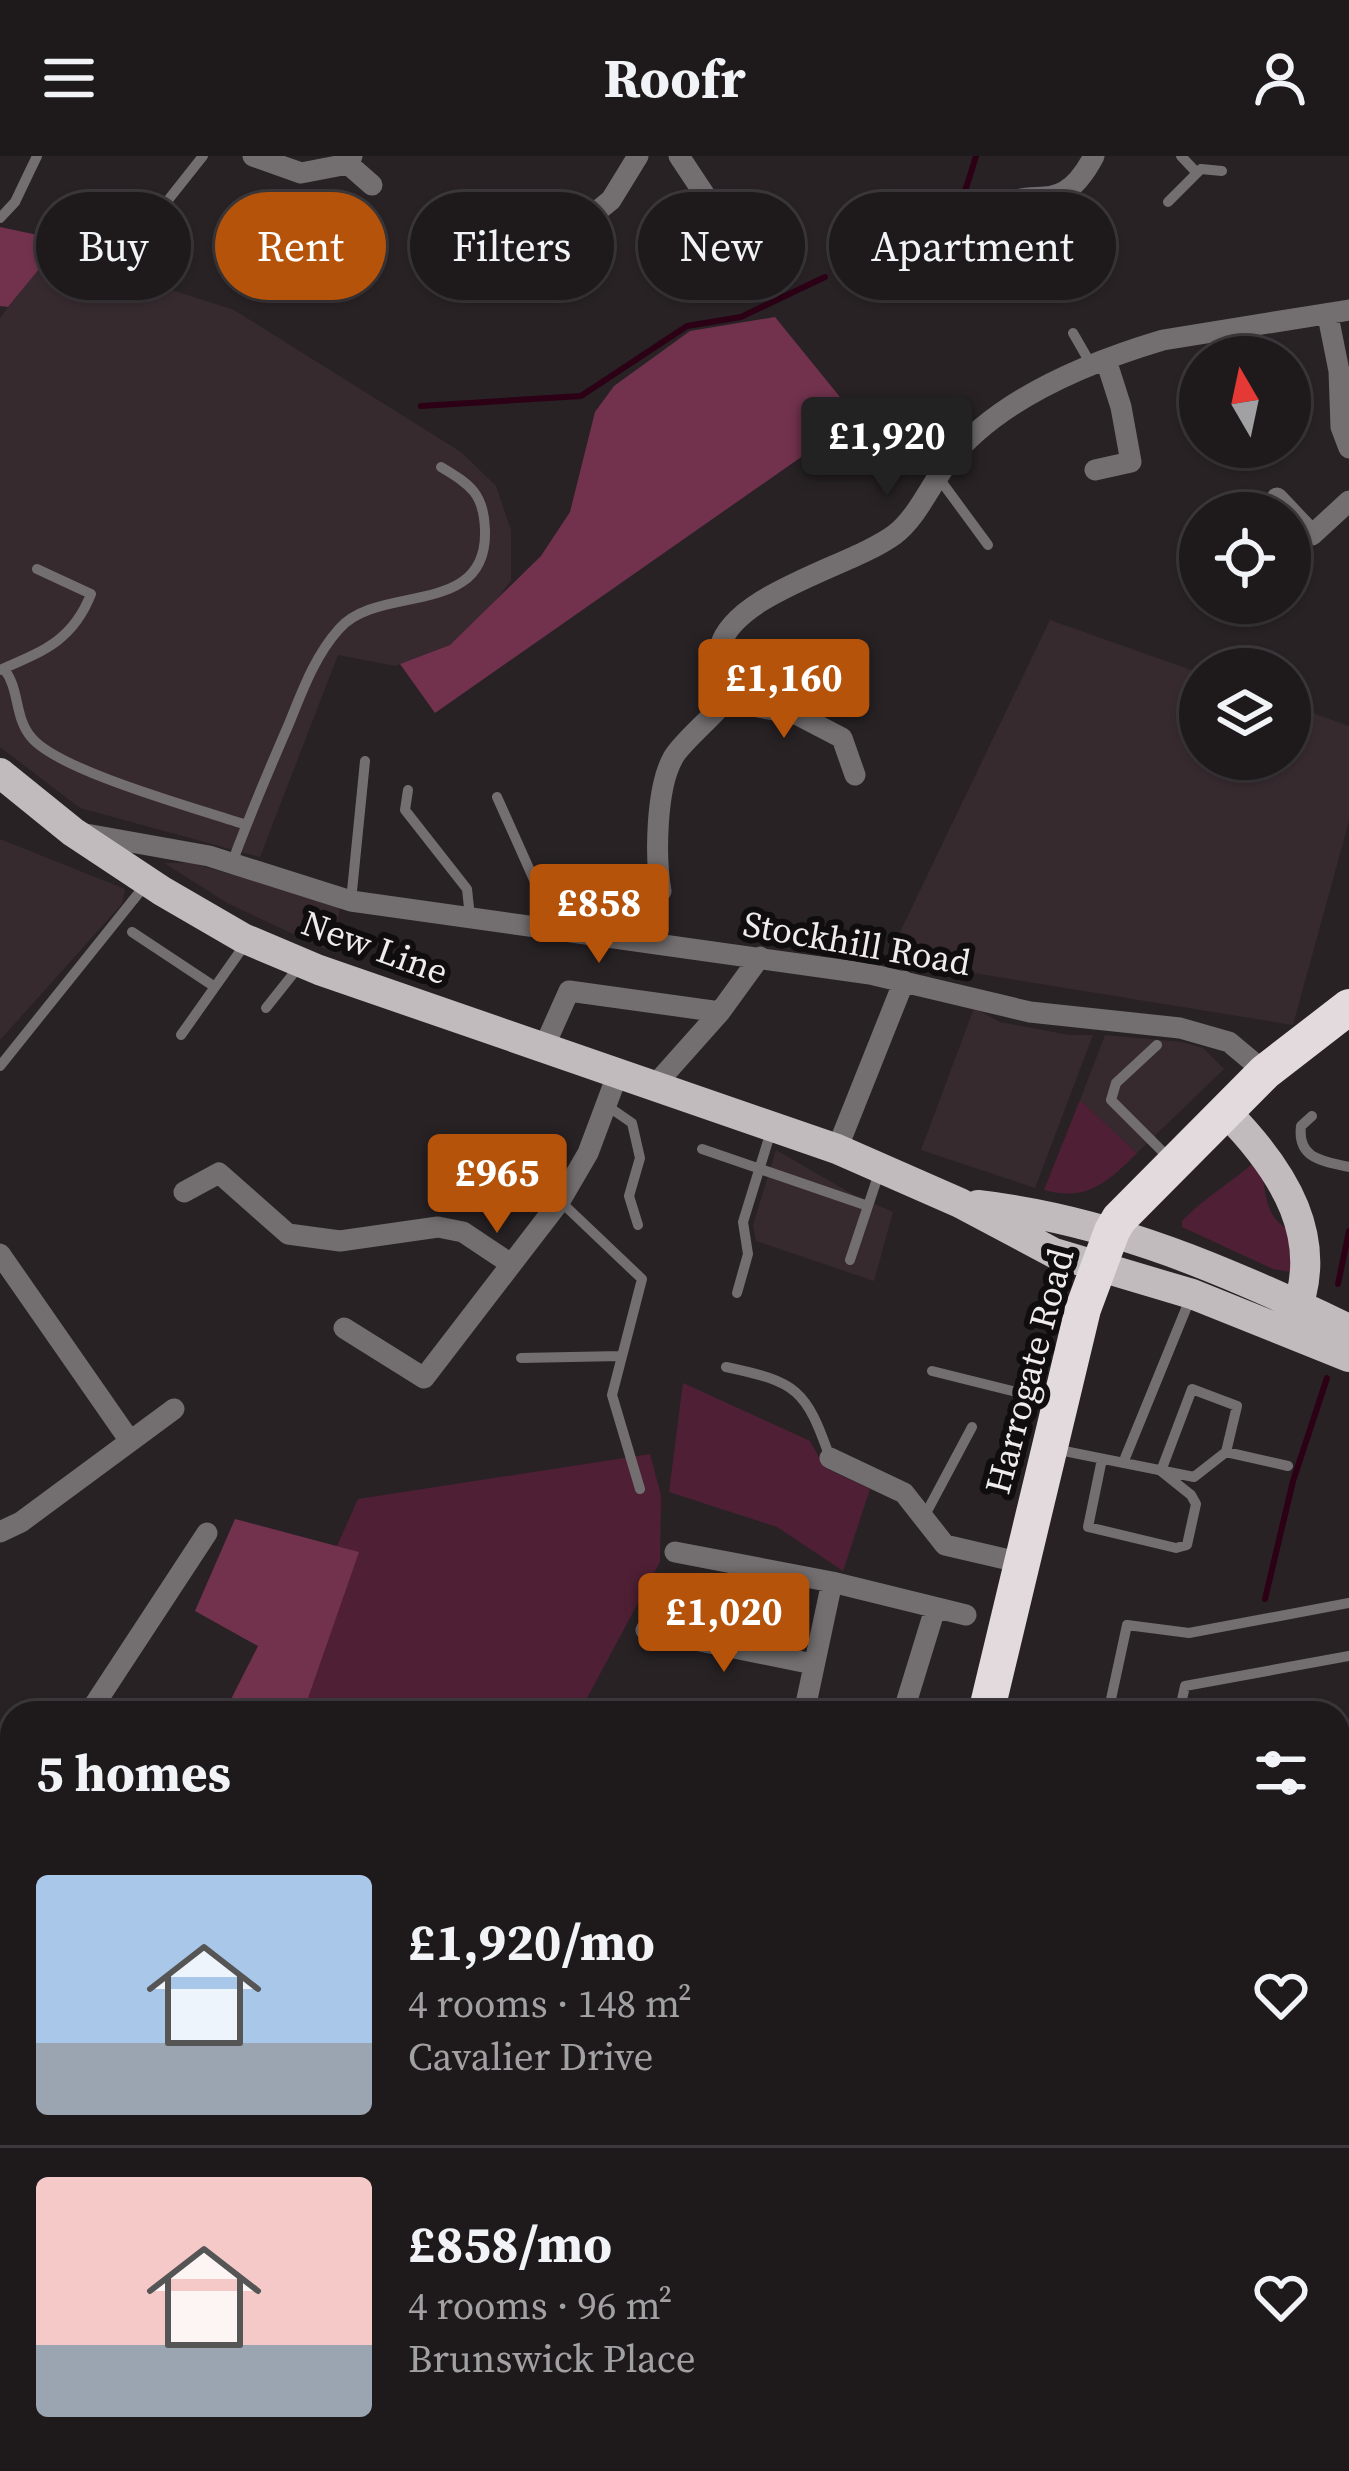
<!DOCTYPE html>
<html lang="en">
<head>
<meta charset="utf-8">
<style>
	:root { --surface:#1e1a1c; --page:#262325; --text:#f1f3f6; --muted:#a1a1a3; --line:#3c383b; --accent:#b45309 }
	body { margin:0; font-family:"Source Serif 4",serif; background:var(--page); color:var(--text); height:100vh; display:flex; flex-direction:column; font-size:45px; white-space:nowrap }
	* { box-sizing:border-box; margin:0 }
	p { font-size:39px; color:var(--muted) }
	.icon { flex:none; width:66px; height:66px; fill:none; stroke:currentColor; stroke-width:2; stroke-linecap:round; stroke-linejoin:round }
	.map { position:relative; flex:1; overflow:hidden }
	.details { position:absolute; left:0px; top:1545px; width:1350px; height:771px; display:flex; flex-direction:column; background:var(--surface); border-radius:36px 36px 0 0; box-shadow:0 3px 9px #0004,0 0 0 3px var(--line) }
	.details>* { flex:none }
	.hud { position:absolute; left:36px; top:36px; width:1278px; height:108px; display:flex; gap:24px }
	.needle { width:78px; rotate:351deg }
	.buttons { position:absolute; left:1179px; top:180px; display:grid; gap:24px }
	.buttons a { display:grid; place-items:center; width:132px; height:132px; border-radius:50%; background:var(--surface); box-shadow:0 3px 9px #0004,0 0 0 3px var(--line); font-size:60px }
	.price { position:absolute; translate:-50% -102px; padding:0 27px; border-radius:12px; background:var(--accent); color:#fff; font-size:39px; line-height:78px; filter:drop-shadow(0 3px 6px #0008) }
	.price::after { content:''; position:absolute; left:50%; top:72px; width:36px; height:27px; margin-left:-18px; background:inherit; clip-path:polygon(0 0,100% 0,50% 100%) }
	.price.on { background:#222; color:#fff }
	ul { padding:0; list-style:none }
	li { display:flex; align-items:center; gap:36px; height:300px; padding:0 36px }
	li+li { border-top:3px solid var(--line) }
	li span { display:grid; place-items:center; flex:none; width:336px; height:240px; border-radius:12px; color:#555 }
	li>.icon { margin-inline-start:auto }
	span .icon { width:144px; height:144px; fill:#fffc; stroke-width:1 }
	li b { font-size:51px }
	h2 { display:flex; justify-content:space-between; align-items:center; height:144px; padding:0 36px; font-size:51px }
	.chip { padding:0 42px; border-radius:54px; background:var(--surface); box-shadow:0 3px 9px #0004,0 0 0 3px var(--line); font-size:42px; line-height:108px }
	.chip.on { background:var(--accent); color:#fff }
	header { display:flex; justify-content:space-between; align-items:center; height:156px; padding:0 36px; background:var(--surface); font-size:54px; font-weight:700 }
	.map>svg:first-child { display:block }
	.built { fill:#362a2f }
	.green { fill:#4f2035 }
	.forest { fill:#72324e }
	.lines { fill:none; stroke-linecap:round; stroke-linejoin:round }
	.stream { stroke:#2c0116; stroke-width:6 }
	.lane { stroke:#736f71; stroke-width:10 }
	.street { stroke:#736f71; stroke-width:21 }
	.primary { stroke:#c2bbbe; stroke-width:30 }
	.highway { stroke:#e2dadc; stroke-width:36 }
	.labels { text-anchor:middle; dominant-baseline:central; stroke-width:12; stroke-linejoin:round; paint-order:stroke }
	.street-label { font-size:36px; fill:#efebec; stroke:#0f0d0e }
</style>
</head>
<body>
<header><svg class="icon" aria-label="menu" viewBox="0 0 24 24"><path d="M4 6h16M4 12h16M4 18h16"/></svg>Roofr<svg class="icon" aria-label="person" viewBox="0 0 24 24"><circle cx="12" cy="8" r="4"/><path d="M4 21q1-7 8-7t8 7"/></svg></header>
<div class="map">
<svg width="1349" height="2315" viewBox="0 0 1349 2315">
	<rect width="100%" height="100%" fill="#282225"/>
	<path class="built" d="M38 113H107L234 154 461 296 496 330 511 374V425L486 457 450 489 395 510 338 499 260 701 80 652 0 591V162Z
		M1050 464 1200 517V603H1290V549L1349 570V665L1293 869 887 803Z
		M0 683 125 733 122 748 0 884Z
		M164 707H192L340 750 334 797 229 748Z
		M974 852 1000 866 1069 879H1093L1035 1032 921 994Z
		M1105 879 1182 886 1203 892 1224 913 1137 997 1080 944Z
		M776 994 852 1038 893 1056 874 1125 756 1085 753 1069Z"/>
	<path class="green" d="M1080 944 1137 997C1108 1026 1087 1046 1044 1034Z
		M1257 1004C1268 1026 1260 1059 1288 1073L1291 1116 1273 1113 1182 1071V1065C1205 1041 1232 1026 1257 1004Z
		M683 1227 810 1285 825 1312 870 1333 843 1415 777 1371 669 1336Z
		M650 1298 661 1340 660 1406 579 1557H241L307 1457 358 1343Z
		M12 1781V2024L0 2040V1788Z"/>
	<path class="forest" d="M118 49 188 114 39 113 8 151 0 150V71L47 81 71 77Z
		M775 161 857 262 435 557 400 508 450 489 541 400 570 356 595 256 614 230 690 175Z
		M235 1363 359 1396 308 1542 292 1557H224L258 1490 195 1455Z"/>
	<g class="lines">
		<path class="stream" d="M899 86C959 64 958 59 976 0
			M421 250 581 240 687 170 741 161 825 121
			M1338 1128 1349 1075
			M1265 1443 1293 1325 1327 1222"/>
		<path class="lane" d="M1181 0 1197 17
			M1168 46 1201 13 1222 15
			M161 53 203 0
			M0 62 15 46 37 0
			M1073 177 1092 210
			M910 248 928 280 949 304
			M938 321 988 389
			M4 513C20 533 14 561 31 581 58 615 199 653 246 669
			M0 514C44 495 73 484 91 438L37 413
			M408 634 405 654 467 733 470 761
			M497 641 556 773
			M232 707C249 661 268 616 288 570 302 536 314 501 339 473 378 427 488 463 485 374 484 338 471 329 441 311
			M351 745 365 605
			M132 776 215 831
			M266 852 301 808
			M181 879 246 787
			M1157 889 1116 927 1111 944 1168 1001
			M0 910 146 728
			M606 949 632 967 640 1002 629 1040 638 1069
			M1312 960 1301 970C1297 1003 1323 1005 1349 1011
			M702 993 868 1050
			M560 1045 642 1123 612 1239 640 1333
			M850 1104 880 1014
			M737 1137 748 1098 743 1066 772 972
			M521 1202 621 1200
			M726 1211C797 1226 806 1233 830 1302
			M932 1215 1057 1246
			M1059 1294 1194 1321 1226 1296 1288 1310
			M1102 1303 1088 1371 1176 1392 1187 1389 1196 1348 1191 1339 1161 1315 1192 1233 1237 1250 1226 1296
			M1123 1307 1190 1143
			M924 1361 972 1271
			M1108 1557 1127 1469 1189 1477 1349 1447
			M1179 1557 1185 1530 1349 1500
			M1338 1921 1349 1923
			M1338 1971 1349 1974
			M1324 2305 1349 2311"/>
		<path class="street" d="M253 0 301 17 348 8 352 0
			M679 0 730 77
			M348 8 372 29
			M972 96C979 81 984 64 997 54 1035 25 1059 66 1094 0
			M524 130 557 100 579 70 611 44 638 0
			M1328 160 1339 215 1341 271 1349 292
			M1095 314 1131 306 1121 251 1106 204
			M1277 342 1312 379 1349 345
			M725 545 796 558 842 582 855 619
			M86 678 209 700 351 745 870 818 1030 856 1180 872 1229 886 1265 916
			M661 735C655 701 656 632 673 602 680 588 713 561 725 545 721 528 715 509 720 491 734 437 852 410 894 379 918 361 931 327 949 305 998 243 1089 206 1163 184L1349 154
			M544 891 569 835 720 856
			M655 929 720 856 760 801
			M837 993 904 825
			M184 1036 219 1017 288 1078 340 1085 438 1071 463 1076 511 1108
			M0 1098 130 1285
			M344 1172 424 1222 560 1045 588 997 618 917
			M830 1302 904 1337 945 1389 1022 1407
			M0 1376 21 1366 174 1253
			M675 1396 832 1426 966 1459
			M646 1474 813 1508
			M89 1557 207 1377
			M804 1557 832 1426
			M903 1557 935 1453
			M0 1606 12 1608
			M0 2184 12 2169
			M0 2196 12 2206
			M135 2304 149 2315
			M696 2315 699 2304
			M1143 2315 1152 2304
			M1321 2315 1323 2304"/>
		<path class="primary" d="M0 617 73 676 162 735 243 782 319 814 837 993 960 1047 1054 1097 1192 1138 1349 1201
			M1226 956C1283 1014 1329 1084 1292 1165
			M978 1049C1111 1064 1230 1116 1349 1173"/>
		<path class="highway" d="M986 1557 1083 1153 1112 1075 1119 1063 1265 916 1349 851
			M792 2315 795 2304"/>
	</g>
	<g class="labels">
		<g class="street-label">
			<text transform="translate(857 787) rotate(10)">Stockhill Road</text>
			<text transform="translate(375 791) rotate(20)">New Line</text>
			<text transform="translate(1029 1215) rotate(-75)">Harrogate Road</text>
		</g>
	</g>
</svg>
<div class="buttons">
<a><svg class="needle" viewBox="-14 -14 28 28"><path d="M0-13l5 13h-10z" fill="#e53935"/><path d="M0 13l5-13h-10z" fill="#a1a1a3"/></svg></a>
<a><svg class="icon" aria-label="locate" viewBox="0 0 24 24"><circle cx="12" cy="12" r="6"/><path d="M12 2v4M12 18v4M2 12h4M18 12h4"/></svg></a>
<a><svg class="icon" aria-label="layers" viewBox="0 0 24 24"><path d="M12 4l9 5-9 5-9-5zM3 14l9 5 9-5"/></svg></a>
</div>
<b class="price on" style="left:887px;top:343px">£1,920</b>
<b class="price" style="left:784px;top:585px">£1,160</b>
<b class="price" style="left:599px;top:810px">£858</b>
<b class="price" style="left:497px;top:1080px">£965</b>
<b class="price" style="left:724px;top:1519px">£1,020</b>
<div class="hud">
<a class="chip">Buy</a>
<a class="chip on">Rent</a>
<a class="chip">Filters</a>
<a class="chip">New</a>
<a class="chip">Apartment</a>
</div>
<section class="details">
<h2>5 homes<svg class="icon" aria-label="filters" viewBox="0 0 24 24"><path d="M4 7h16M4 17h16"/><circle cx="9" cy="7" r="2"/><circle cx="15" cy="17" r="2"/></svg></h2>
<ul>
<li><span style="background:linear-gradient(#a9c7e8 70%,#9aa5b1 0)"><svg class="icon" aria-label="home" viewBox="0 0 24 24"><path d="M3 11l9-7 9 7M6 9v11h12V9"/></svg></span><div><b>£1,920/mo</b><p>4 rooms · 148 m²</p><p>Cavalier Drive</p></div><svg class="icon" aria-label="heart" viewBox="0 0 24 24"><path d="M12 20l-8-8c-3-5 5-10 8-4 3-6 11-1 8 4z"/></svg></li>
<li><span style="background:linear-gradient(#f6c9c9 70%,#9aa5b1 0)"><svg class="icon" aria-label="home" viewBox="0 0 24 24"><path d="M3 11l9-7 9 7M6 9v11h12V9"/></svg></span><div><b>£858/mo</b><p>4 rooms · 96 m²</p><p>Brunswick Place</p></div><svg class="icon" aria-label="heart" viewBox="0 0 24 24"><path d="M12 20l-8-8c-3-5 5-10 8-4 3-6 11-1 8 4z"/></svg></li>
</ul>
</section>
</div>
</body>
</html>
